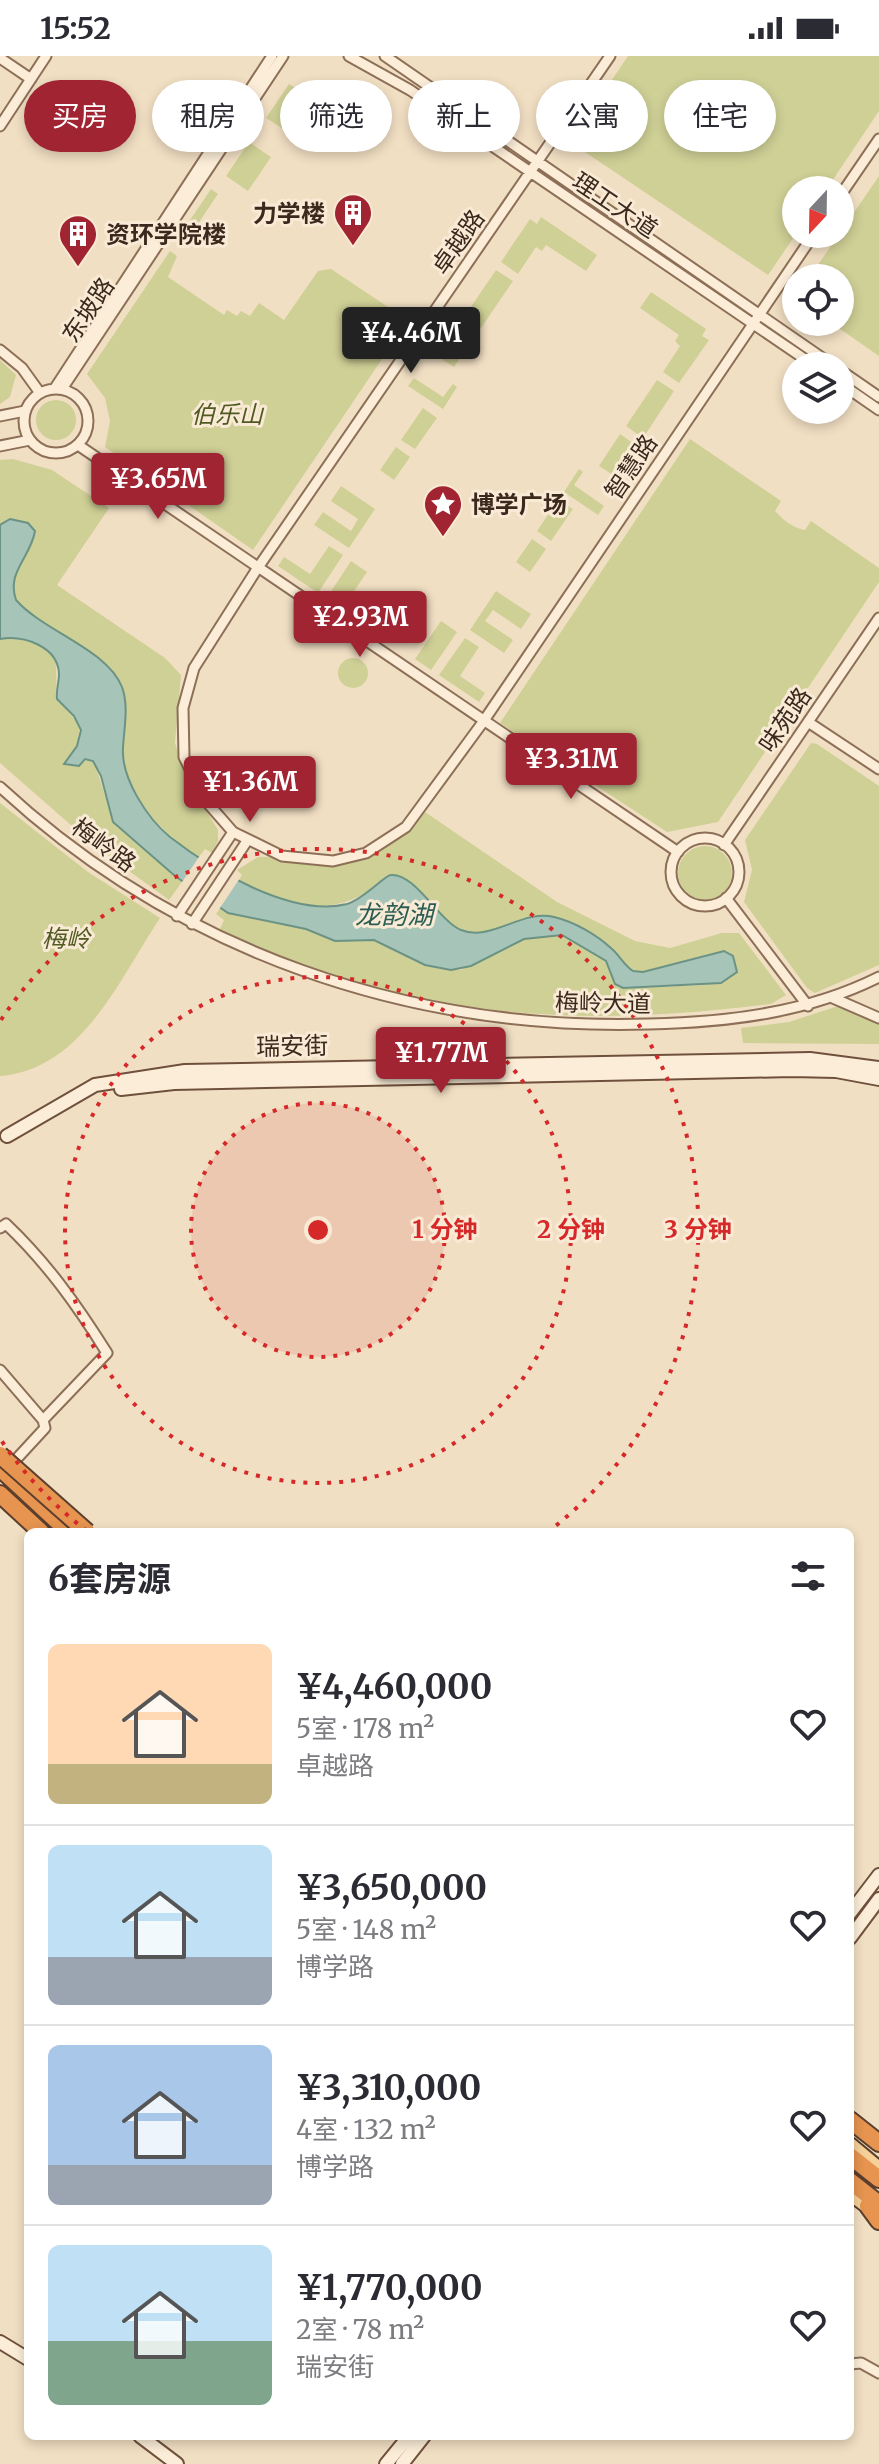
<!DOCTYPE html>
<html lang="zh">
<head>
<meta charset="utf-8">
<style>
	:root { --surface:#fff; --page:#f2f2f3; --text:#2b2b33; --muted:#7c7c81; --line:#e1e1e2; --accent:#a02431 }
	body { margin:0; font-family:Merriweather,"Noto Sans SC",serif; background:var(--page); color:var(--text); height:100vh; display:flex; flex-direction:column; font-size:30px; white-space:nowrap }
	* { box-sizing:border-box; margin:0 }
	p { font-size:26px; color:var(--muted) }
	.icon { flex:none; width:44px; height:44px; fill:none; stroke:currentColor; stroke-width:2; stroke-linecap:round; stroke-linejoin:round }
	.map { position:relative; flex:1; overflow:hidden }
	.sheet { position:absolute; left:24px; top:1472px; width:830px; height:912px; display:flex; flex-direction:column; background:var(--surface); border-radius:12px; box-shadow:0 4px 12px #0003 }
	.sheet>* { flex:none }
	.hud { position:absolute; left:24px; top:24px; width:832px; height:72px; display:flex; gap:16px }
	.needle { width:52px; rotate:202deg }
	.fabs { position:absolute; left:782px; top:120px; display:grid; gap:16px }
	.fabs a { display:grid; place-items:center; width:72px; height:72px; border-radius:50%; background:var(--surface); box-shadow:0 4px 12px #0003; font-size:40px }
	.price { position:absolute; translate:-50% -68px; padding:0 18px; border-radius:8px; background:var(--accent); color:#fff; font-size:26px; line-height:52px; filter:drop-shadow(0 2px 4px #0008) }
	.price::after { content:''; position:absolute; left:50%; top:48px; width:24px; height:18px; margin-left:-12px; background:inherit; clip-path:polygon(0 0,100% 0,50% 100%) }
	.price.on { background:#222; color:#fff }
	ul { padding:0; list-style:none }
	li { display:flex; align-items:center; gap:24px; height:200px; padding:0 24px }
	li+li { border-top:2px solid var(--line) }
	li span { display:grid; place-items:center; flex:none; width:224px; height:160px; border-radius:12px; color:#555 }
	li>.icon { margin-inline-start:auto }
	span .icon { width:96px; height:96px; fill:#fffc; stroke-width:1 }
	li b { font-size:34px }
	h2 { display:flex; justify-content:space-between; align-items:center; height:96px; padding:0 24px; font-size:34px }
	.chip { padding:0 28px; border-radius:36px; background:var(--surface); box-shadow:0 4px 12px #0003; font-size:28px; line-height:72px }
	.chip.on { background:var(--accent); color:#fff }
	.status { display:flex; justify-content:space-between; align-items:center; height:56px; padding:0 40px; background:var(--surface); direction:ltr }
	.status svg { height:22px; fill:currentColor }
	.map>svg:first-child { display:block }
	.green { fill:#cfd096 }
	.water { fill:#a6c4b8; stroke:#6b9385; stroke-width:2 }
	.pier { fill:#f1dfc3 }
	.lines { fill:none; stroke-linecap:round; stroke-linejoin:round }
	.street-casing { stroke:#8d6f58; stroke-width:13 }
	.secondary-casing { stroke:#6f503c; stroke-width:16 }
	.primary-casing { stroke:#5b3e2d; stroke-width:18 }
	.highway-casing { stroke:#5b3e2d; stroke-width:20 }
	.street { stroke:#fbedd7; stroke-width:9 }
	.secondary { stroke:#fbedd7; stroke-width:12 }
	.primary { stroke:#f6d099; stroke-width:14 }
	.highway { stroke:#e6944f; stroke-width:16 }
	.highway-bridge-casing { stroke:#5b3e2d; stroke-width:20; stroke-linecap:butt }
	.highway-bridge { stroke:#e6944f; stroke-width:16 }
	.ring { fill:none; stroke:#d62828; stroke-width:4; stroke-dasharray:4 8 }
	.labels { text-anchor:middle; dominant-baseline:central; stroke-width:6; stroke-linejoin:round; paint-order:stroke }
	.street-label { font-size:24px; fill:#3c291e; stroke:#f8ead4 }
	.poi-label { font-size:24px; font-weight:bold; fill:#3c291e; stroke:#f8ead4; text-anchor:start }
	.park-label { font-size:24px; font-style:italic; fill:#515a23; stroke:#f8ead4 }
	.water-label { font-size:26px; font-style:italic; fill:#2c5d55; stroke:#f8ead4 }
	.centre { fill:#d62828; stroke:#f8ead4; stroke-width:4 }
	.ring-label { font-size:24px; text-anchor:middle; font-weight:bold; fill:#d62828; stroke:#f8ead4; stroke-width:6; stroke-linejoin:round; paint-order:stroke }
</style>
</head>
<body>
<div class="status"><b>15:52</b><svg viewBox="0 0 49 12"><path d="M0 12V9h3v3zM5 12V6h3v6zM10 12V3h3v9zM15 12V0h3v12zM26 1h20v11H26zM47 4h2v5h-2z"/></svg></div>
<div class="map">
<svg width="879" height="2408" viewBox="0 0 879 2408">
	<rect width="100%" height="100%" fill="#f1dfc3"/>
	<path class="green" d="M628 0H879V55L826 134H796V178L768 219 570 86Z
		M289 28 311 42 288 76 266 62Z
		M249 86 271 101 248 135 226 120Z
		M879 120V300L830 266H840V222H809Z
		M211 133 218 138 187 184 180 179Z
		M541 161 597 199 586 215 546 189 542 195 536 191 518 218 501 206 530 163 537 168Z
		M170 195 177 200 168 221 224 259 227 254 237 260 241 255 250 260 259 247 284 264 318 215 331 213 403 261V272L253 494 105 391 110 365 105 342 87 318Z
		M496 214 513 225 481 272 464 261Z
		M651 236 706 273 702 280 709 284 679 327 663 316 680 290 675 285 679 279 640 252Z
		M459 269 475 280 454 311 437 300Z
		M0 304 16 319 10 341 0 348Z
		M414 322 443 341 453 328 457 331 443 353 408 330Z
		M657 324 674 335 643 382 626 370Z
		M36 364a20 20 0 1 1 40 0a20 20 0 1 1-40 0Z
		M423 352 437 362 415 393 401 384Z
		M620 378 637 390 616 421 599 410Z
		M690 383 781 445 775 455C783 464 793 472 805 474L811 465 879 512V526L718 766 667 776 500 667Z
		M396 391 410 401 394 424 380 414Z
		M13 403 52 414 109 452 57 529 165 602 181 619 175 687 187 722 218 774V785L212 797 205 793 199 801C164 779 124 740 123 695 122 670 131 645 117 622 97 589 42 575 16 544 6 516 31 501 35 475L4 466 0 469V404Z
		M579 413 583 416 574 429 604 450 598 459 564 436Z
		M341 430 375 453 349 492 314 469 323 456 351 475 358 463 331 445Z
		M558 444 573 453 551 485 537 475Z
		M532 483 546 493 530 516 516 506Z
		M329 490 343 499 318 537 278 510 284 501 310 518Z
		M351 505 367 516 342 553 326 543Z
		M496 535 531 558 521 573 493 554 485 565 513 584 504 597 470 574Z
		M441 565 457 576 431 614 415 603Z
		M19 582C66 595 54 606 57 643L80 669 77 690 65 709 78 710 88 703 95 708 113 765 182 826 169 844 96 791 0 707V583Z
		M465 582 479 591 460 620 485 637 479 646 439 619Z
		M338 617a15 15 0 1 1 30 0a15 15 0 1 1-30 0Z
		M811 687 817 688 879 730V909L815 937 807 932 744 846 752 814 745 784Z
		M0 747 88 816 160 862C120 922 82 1014 0 1020Z
		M425 756 557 846 635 885 670 892 722 877H739L786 939 771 948C564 974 411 961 219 875L224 864 216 858 220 852 228 857 306 873 335 885 374 884 425 909 461 914 524 883 555 878 574 883 606 905 615 928 623 932 705 929 737 916 734 900 718 896 643 916 633 915C624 909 620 900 612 893 596 879 574 866 553 861 521 853 487 888 458 873 433 860 421 826 393 819 335 864 303 854 238 825L242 819 237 814 258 801C275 799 292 807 309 809 356 815 395 790 425 756Z
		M678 817a27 27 0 1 1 54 0a27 27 0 1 1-54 0Z
		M838 950 879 968V988L743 987 741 972 789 966Z"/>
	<path class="water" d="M10 463 28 467 35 475C31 501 6 516 16 544 43 575 107 593 122 631 129 650 124 672 123 692 121 722 147 762 170 781 211 813 292 862 347 848 364 843 385 819 391 819 415 817 439 865 461 874 491 886 522 853 554 861 575 866 597 879 612 893 620 900 624 909 633 915L643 916 724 895 733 900 737 916 721 927 623 932 615 928 606 905 562 879 524 883 471 910 451 914 425 909 374 884 335 885 306 873 228 857 175 820 113 766 101 720 93 705 85 703 79 710 64 708 77 690 81 674 74 660 57 643C56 634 59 626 59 618 58 590 23 579 0 583V469Z"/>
	<path class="pier" d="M201 798 240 822 218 855 180 829Z"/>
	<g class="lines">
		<g class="street-casing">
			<path id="street" d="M349 0 410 34 815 310
				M385 0 834 310
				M610 0 257 513 194 612 183 652 184 701 205 744 233 776 282 800 333 805 366 797 406 771 483 666 814 178
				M0 2 31 23
				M0 70 46 0
				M840 140 879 83
				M0 294 22 312 40 337
				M840 314 879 341
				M840 327 879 354
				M55 332 272 0
				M24 365a32 32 0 1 1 64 0a32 32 0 1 1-64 0Z
				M62 333 283 0
				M0 360 25 355
				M78 389 678 796
				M0 390 30 384
				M808 666 879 713
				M0 731C178 896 409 975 649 968 729 966 807 957 879 921
				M671 816a34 34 0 1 1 68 0a34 34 0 1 1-68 0Z
				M724 789 879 562
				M726 842 808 950
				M177 860 233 776
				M192 868 247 785
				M833 942 879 962
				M0 1172 6 1168C47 1207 77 1249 107 1297L43 1364
				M0 1314 43 1364 45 1372 10 1410
				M850 2308 861 2307 879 2317"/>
		</g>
		<g class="secondary-casing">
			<path id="secondary" d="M121 1033 174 1027 792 1014 836 1015 879 1023
				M7 1080 95 1029 185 1015 810 1003 879 1012
				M850 1857 879 1819
				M850 1882 879 1843
				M0 2286 28 2303
				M140 2380 177 2408
				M386 2408 409 2380
				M402 2408 424 2380"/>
		</g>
		<g class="primary-casing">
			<path id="primary" d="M850 2089 879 2113
				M850 2137 876 2156"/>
		</g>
		<g class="highway-casing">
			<path id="highway" d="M0 1412 69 1476
				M0 1438 41 1476
				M850 2064 879 2087
				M850 2100 879 2123
				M850 2125 879 2148
				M868 2150 879 2165"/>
		</g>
		<use href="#street" class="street"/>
		<use href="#secondary" class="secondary"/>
		<use href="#primary" class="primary"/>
		<use href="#highway" class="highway"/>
		<g class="highway-bridge-casing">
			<path id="highway-bridge" d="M0 1399 87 1476"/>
		</g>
		<use href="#highway-bridge" class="highway-bridge"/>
	</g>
	<circle cx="318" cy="1174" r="127" fill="#d62828" fill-opacity=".12"/>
	<g class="ring">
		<circle cx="318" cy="1174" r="127"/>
		<circle cx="318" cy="1174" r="253"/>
		<path d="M87 1475A380 380 0 0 1 1 1384M1 964A380 380 0 1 1 549 1475"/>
	</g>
	<defs>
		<g id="building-pin" transform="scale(2)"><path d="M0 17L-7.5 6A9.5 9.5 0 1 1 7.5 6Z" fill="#a02431" stroke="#f8ead4"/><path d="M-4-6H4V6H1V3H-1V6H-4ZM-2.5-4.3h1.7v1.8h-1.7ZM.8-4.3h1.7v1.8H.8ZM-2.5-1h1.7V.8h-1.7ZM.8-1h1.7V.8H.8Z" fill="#fff"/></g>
		<g id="sight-pin" transform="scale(2)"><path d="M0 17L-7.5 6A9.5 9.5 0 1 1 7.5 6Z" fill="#a02431" stroke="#f8ead4"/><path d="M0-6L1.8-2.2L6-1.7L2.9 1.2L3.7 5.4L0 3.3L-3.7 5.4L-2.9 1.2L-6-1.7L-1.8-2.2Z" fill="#fff"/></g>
	</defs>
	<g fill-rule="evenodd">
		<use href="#building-pin" x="353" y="157"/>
		<use href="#building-pin" x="78" y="178"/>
		<use href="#sight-pin" x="443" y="448"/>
	</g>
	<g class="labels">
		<g class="street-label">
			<text transform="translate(615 149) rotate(34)">理工大道</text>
			<text transform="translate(458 186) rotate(-55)">卓越路</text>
			<text transform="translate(88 254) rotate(-56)">东坡路</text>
			<text transform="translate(631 411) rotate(-56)">智慧路</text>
			<text transform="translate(785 664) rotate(-56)">味苑路</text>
			<text transform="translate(104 789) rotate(36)">梅岭路</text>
			<text transform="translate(603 947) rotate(1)">梅岭大道</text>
			<text transform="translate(292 990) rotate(-1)">瑞安街</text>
		</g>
		<g class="poi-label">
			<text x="325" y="157" text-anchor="end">力学楼</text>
			<text x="106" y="178">资环学院楼</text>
			<text x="471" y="448">博学广场</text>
		</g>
		<g class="park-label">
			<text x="227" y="358">伯乐山</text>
			<text x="66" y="882">梅岭</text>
		</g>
		<g class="water-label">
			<text x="394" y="858">龙韵湖</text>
		</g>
	</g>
	<circle cx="318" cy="1174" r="12" class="centre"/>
	<g class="ring-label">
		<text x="445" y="1182">1 分钟</text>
		<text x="571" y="1182">2 分钟</text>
		<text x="698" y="1182">3 分钟</text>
	</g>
</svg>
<div class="fabs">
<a><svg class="needle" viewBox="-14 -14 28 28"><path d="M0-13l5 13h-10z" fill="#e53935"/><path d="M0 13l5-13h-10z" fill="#7c7c81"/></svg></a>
<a><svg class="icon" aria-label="locate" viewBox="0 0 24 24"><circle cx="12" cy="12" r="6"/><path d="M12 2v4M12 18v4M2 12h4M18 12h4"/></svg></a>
<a><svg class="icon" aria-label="layers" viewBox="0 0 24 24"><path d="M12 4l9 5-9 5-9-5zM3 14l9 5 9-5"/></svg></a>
</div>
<b class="price on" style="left:411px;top:319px">¥4.46M</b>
<b class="price" style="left:158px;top:465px">¥3.65M</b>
<b class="price" style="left:360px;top:603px">¥2.93M</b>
<b class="price" style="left:571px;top:745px">¥3.31M</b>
<b class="price" style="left:250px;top:768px">¥1.36M</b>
<b class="price" style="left:441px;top:1039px">¥1.77M</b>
<div class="hud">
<a class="chip on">买房</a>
<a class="chip">租房</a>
<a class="chip">筛选</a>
<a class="chip">新上</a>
<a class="chip">公寓</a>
<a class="chip">住宅</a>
</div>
<section class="sheet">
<h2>6套房源<svg class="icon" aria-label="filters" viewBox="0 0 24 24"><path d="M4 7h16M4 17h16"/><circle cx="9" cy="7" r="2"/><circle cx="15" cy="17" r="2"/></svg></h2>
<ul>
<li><span style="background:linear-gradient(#ffd9b3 75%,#c2b280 0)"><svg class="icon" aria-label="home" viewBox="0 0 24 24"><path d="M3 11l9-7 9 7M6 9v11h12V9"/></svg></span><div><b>¥4,460,000</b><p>5室 · 178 m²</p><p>卓越路</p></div><svg class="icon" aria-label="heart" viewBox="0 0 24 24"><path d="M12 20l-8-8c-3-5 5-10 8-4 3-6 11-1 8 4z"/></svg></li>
<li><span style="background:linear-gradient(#bfe0f5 70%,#9aa5b1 0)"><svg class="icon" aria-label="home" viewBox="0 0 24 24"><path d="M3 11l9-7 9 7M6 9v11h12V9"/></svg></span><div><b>¥3,650,000</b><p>5室 · 148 m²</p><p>博学路</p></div><svg class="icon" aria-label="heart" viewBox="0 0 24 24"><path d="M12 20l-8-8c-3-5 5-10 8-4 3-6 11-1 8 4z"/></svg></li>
<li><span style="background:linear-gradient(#a9c7e8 75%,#9aa5b1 0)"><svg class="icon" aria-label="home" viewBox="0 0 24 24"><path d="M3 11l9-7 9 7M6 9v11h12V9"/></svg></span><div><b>¥3,310,000</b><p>4室 · 132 m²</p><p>博学路</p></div><svg class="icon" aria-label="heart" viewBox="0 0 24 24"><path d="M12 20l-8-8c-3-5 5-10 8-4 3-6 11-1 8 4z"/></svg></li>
<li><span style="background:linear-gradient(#bfe0f5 60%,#7fa58c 0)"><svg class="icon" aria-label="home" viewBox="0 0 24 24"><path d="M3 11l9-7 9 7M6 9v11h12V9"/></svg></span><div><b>¥1,770,000</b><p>2室 · 78 m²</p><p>瑞安街</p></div><svg class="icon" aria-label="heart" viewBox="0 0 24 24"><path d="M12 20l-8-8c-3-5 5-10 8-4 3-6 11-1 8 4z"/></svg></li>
</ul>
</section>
</div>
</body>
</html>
